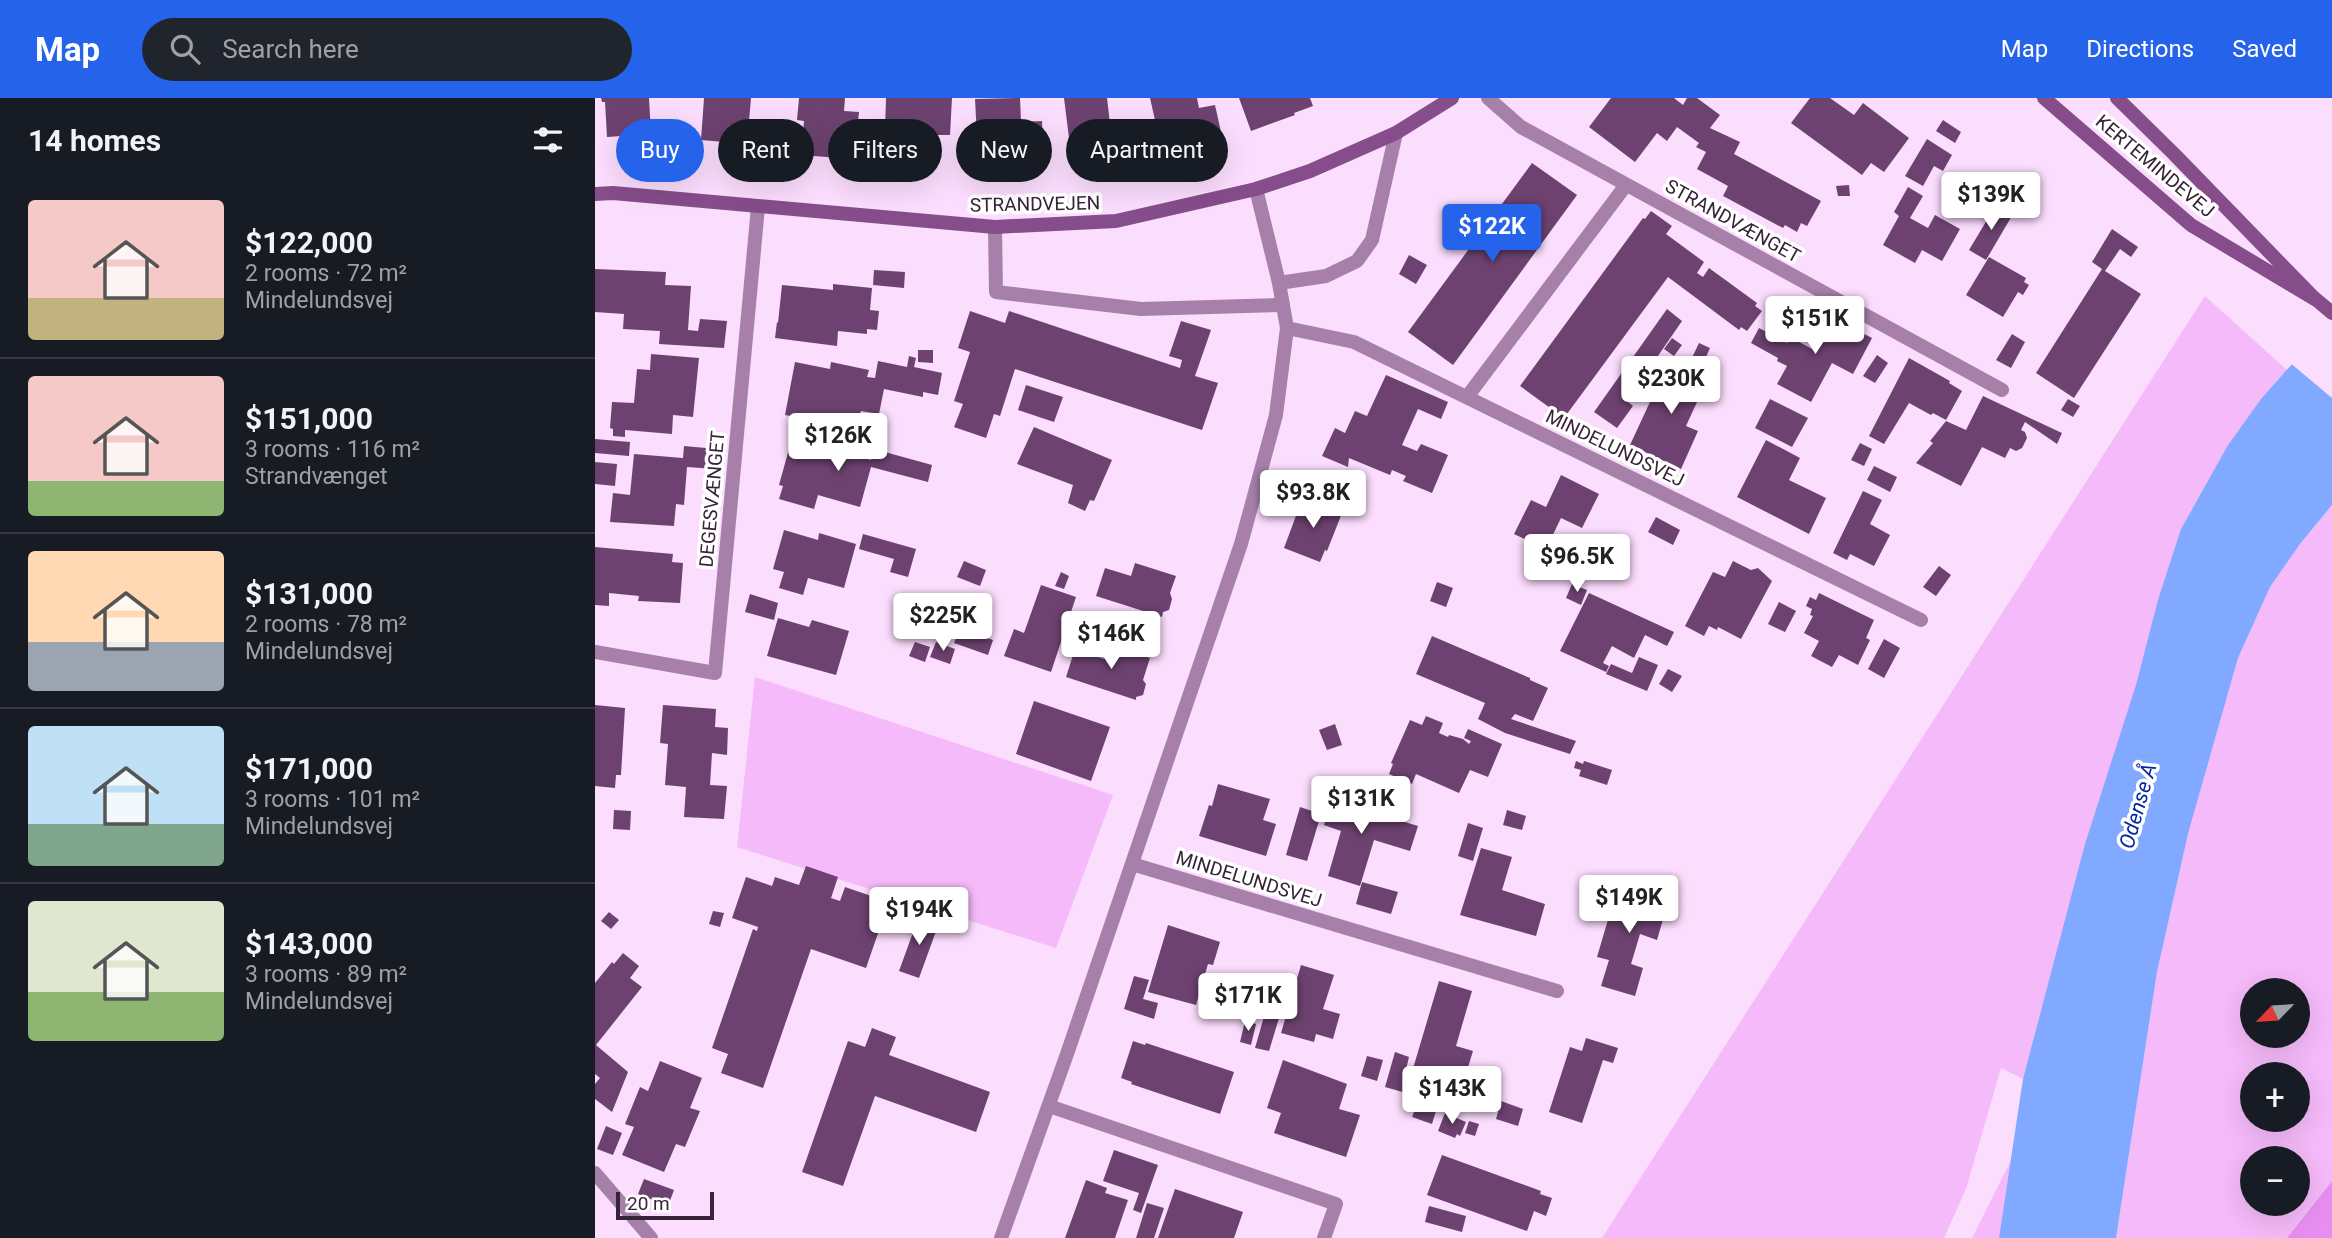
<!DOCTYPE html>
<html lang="en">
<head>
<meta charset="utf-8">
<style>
	:root { --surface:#171b24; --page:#20242c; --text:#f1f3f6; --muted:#9ea1a6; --line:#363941; --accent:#2563eb }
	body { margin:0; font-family:Roboto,sans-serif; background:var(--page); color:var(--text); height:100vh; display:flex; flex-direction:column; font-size:26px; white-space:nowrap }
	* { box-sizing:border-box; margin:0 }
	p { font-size:23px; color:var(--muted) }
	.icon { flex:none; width:38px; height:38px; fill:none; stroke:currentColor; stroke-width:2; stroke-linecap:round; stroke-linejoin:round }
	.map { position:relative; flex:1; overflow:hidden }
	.drawer { display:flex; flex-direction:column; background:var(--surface); width:595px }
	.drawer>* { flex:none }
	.banner { position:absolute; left:21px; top:21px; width:665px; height:63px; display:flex; gap:14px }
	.needle { width:46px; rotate:245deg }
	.controls { position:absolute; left:1645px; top:880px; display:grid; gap:14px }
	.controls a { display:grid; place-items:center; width:70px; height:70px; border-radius:50%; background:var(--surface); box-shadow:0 7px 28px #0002; font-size:35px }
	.scale { position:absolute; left:21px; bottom:18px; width:98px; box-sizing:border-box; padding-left:7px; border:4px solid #362337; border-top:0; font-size:19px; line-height:24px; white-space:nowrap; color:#362337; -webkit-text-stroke:5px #fff; paint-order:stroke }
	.price { position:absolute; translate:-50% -60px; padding:0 16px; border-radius:7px; background:#fff; color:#222; font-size:23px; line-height:46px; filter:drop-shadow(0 2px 4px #0008) }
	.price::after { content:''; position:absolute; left:50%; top:42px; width:21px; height:16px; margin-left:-10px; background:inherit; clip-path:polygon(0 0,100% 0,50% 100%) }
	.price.selected { background:var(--accent); color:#fff }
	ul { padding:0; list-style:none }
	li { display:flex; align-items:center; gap:21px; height:175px; padding:0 28px }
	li+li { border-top:2px solid var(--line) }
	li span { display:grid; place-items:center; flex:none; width:196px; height:140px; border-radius:7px; color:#555 }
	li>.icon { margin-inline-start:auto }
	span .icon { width:84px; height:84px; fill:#fffc; stroke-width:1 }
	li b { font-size:30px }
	h2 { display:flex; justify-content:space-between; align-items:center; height:84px; padding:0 28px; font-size:30px }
	.pill { padding:0 24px; border-radius:32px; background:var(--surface); box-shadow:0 7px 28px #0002; font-size:24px; line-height:63px }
	.pill.selected { background:var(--accent); color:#fff }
	header { display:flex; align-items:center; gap:42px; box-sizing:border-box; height:98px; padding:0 35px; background:var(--accent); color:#fff }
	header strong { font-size:33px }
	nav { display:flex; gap:38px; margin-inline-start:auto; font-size:24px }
	.search { width:490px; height:63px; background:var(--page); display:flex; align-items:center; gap:18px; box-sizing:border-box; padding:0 24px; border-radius:38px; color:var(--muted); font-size:26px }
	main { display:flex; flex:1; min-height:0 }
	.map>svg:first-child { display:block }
	.green { fill:#f5baf9; fill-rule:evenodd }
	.forest { fill:#e98ef1 }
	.water { fill:#81a9ff }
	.pier { fill:#fbddfd }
	.building { fill:#6d4270 }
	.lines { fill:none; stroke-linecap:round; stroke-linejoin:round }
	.lane { stroke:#a780aa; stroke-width:14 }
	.street { stroke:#a780aa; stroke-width:14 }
	.secondary { stroke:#854d8a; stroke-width:14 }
	.labels { text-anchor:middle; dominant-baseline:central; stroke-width:7; stroke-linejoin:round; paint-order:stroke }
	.street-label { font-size:19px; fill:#362337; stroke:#fff }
	.water-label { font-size:21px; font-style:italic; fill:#0427a1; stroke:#fff }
</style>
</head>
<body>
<header>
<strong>Map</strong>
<div class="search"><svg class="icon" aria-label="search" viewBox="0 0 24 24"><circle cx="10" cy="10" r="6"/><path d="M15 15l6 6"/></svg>Search here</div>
<nav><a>Map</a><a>Directions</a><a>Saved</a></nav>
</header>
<main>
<section class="drawer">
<h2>14 homes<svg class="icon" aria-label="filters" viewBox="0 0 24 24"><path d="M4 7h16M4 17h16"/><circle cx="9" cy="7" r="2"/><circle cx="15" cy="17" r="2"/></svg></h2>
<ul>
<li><span style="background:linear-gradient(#f6c9c9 70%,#c2b280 0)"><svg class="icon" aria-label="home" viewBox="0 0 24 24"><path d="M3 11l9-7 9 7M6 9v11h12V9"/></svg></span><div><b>$122,000</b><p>2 rooms · 72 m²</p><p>Mindelundsvej</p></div></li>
<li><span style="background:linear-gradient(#f6c9c9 75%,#8fb573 0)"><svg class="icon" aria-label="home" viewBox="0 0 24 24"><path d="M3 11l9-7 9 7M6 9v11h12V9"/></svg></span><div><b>$151,000</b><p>3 rooms · 116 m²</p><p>Strandvænget</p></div></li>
<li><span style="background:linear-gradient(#ffd9b3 65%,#9aa5b1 0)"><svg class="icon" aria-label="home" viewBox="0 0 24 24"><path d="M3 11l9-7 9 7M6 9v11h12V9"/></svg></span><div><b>$131,000</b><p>2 rooms · 78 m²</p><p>Mindelundsvej</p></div></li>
<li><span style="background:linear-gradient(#bfe0f5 70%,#7fa58c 0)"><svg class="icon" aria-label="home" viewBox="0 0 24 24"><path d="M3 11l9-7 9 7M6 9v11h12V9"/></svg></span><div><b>$171,000</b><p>3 rooms · 101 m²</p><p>Mindelundsvej</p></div></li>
<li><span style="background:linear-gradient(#dfe7d0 65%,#8fb573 0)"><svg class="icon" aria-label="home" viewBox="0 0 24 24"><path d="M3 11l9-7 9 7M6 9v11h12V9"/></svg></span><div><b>$143,000</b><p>3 rooms · 89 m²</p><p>Mindelundsvej</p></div></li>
</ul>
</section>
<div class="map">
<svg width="1737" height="1140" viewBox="0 0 1737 1140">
	<rect width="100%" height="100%" fill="#fbddfd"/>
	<path class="green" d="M1610 198 1692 272 1666 301 1633 347 1586 431 1428 981 1406 970 1371 1091 1349 1140H1007Z
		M1737 407V1083L1692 1140H1521L1562 874 1593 736 1643 560 1675 489 1705 446ZM1657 892H1703V938H1657ZM1657 976H1703V1022H1657ZM1657 1060H1703V1106H1657Z
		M160 579 518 697 461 850 142 749Z
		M1416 1062 1404 1140H1377Z"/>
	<path class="forest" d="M1737 1083V1140H1692Z"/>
	<path class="water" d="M1737 221V407L1705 446 1675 489 1643 560 1593 736 1562 874 1521 1140H1404L1428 981 1490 746 1541 587 1563 502 1586 431 1633 347 1666 301Z"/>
	<path class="pier" d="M1737 218V300L1694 264Z"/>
	<path class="building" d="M6 0H54L56 36 12 39 10 4H7Z
		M109 0H156L152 46 106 42Z
		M204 0H250L249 13 264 14 261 43 247 42 245 60 206 57 209 23 202 22Z
		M291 0H357L355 37H337L336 67 289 65Z
		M425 0 426 24 447 23 449 66 429 67V71L389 73 388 38 382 39 380 1Z
		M469 0H512L518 51 503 52 505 67 480 70 478 56H476Z
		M555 0H602L604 10 620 7 628 43 573 56 566 21 560 22Z
		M644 0H715L718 8 699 15 700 17 656 33Z
		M1016 0H1079L1088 7 1092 0H1102L1125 17 1115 30 1145 44 1139 56 1226 103 1212 128 1206 125 1202 134 1190 127 1188 130 1128 98 1133 88 1102 71 1111 54 1101 49 1104 45 1082 29 1072 43 1062 35 1040 64 994 29Z
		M1215 0H1235L1259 17 1268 5 1314 40 1289 74 1276 65 1267 77 1196 25Z
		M1348 22 1366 34 1360 45 1341 33Z
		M1332 41 1357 57 1348 73 1339 68 1328 88 1310 78Z
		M937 65 982 97 858 267 813 234Z
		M1254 87 1255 98H1243L1241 88Z
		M1313 89 1328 98 1315 120 1333 130 1340 117 1365 131 1347 163 1327 152 1320 165 1288 147 1304 118 1299 114Z
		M1401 107 1418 116 1391 162 1374 152Z
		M1056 113 1077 128 1071 136 1109 164 1102 175 1108 179 1114 170 1162 205 1160 208 1167 213 1152 233 1146 229 1144 232 1073 179 969 320 925 288 1048 120 1050 121Z
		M1517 131 1543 149 1536 159 1525 151 1510 173 1546 196 1479 300 1441 275 1507 171 1497 164Z
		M814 157 832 167 821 186 804 176Z
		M1394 159 1431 180 1429 184 1434 187 1428 197 1423 194 1408 219 1371 197Z
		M0 171 71 174 70 187 96 188 93 232 103 233 105 221 132 223 129 250 64 246 65 233 28 231 29 216 0 214Z
		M279 172 310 174 309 190 278 187Z
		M238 186 277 190 275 212 284 213 282 232 272 231V236L243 233 242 248 180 240 182 224 183 225 187 187 238 192Z
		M1072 211 1087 223 1032 303 1038 308 1022 330 999 314Z
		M375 213 410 225 414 213 585 270 587 262 574 258 586 223 616 232 600 278 623 285 607 332 420 271 405 318 399 316 391 340 359 329 368 306 359 303 375 254 363 250Z
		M1235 218 1277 240 1258 276 1237 265 1216 304 1182 286 1192 268 1182 263 1183 260 1156 245 1164 230 1192 245 1195 239 1217 251Z
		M1417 236 1430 244 1416 270 1401 262Z
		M1077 240 1087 247 1079 258 1069 251Z
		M1104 245 1115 250 1106 270 1095 264Z
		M323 252H338V265L323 264Z
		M56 256 104 260 98 319 78 317 77 336 30 332V339L18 338V331L15 330 17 304 39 305 42 271 55 272Z
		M1282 257 1293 265 1280 285 1268 278Z
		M314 258 321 260 319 269 347 275 343 297 328 294V299L289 291 284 316 266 313 260 330 190 317 200 264 235 271 236 264 274 272 272 279 280 280 283 263 312 269Z
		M1314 260 1355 283 1354 285 1367 293 1351 322 1338 315 1336 317 1314 305 1289 346 1274 338Z
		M1074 263 1113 280 1091 328 1103 333 1086 371 1035 347Z
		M791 277 853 304 846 321 823 311 807 347 822 353 826 346 853 357 837 395 808 383 811 378 797 372 795 377 754 360 753 369 727 358 740 330 750 335 760 313 772 318Z
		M431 287 468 299 459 324 423 312Z
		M1388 298 1467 335 1462 346 1430 324 1426 332 1430 334 1432 340 1427 350 1421 353 1415 350 1410 360 1387 349 1366 388 1321 365 1338 345 1335 343 1351 323 1371 332Z
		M1175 301 1213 320 1197 349 1160 330Z
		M1473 301 1485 308 1478 319 1466 312Z
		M439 329 517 362 499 403 495 402 490 413 473 405 478 387 422 366Z
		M197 340 276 362 279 351 337 367 333 384 276 369 265 409 223 397 219 411 184 401 188 388 184 387Z
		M0 341 35 344 34 358 0 355Z
		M1171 342 1205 360 1194 382 1231 400 1214 436 1142 399Z
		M1265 345 1277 351 1269 368 1256 362Z
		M89 348 122 351 120 371 92 369 89 407 81 406 79 428 15 424 18 395 35 397 39 356 88 360Z
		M0 364 22 366 20 388 0 386Z
		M1279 368 1302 379 1295 394 1272 382Z
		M966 377 1004 396 987 430 966 420 951 451 919 436 936 402 951 409Z
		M1268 393 1287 402 1275 426 1295 437 1279 468 1255 456 1252 462 1238 455Z
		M708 399 747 415 732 453 730 452 725 464 689 450Z
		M1061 419 1085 432 1078 447 1053 434Z
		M189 432 223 442 224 435 261 446 249 490 213 480 208 497 184 490 189 474 178 471Z
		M268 436 321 451 313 479 295 474 299 461 264 451Z
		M0 449 78 456 77 464 88 465 85 505 43 503 44 498 14 495V508L0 507Z
		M369 463 391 472 385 488 362 479Z
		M1138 463 1156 472 1163 470 1177 483 1146 541 1123 529 1122 532 1114 528 1109 538 1090 528 1118 474 1130 479Z
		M540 465 581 478 575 495 577 501 574 512 568 514 567 519 501 498 510 470 536 478Z
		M1344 468 1356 477 1341 498 1328 489Z
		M466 474 474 478 469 491 460 488Z
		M842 484 858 490 851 509 835 503Z
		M977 486 992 492 986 507 971 500Z
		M446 487 481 499 456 574 409 558 419 531 429 535Z
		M994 495 1079 534 1072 548 1050 537 1039 560 1017 548 1008 565 1014 568 1011 574 965 553Z
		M1224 495 1279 522 1271 540 1275 542 1263 567 1244 557 1237 569 1216 558 1224 543 1209 535 1218 518 1215 517 1217 511 1211 508 1215 499 1221 502Z
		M155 496 183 505 179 522 150 514Z
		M1184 504 1201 513 1190 534 1173 526Z
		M183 520 214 529 217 522 254 533 241 577 172 558Z
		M365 530 398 542 393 557 359 545Z
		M837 538 935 580V582L953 590 938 623 920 616 916 621 981 643 975 656 910 635 883 621 890 605 821 576Z
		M1289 541 1305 550 1289 580 1273 571Z
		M320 544 335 549 330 564 314 558Z
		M341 544 360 551 355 566 335 559Z
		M514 546 555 560 548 582 551 586 548 597 541 599V602L471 579 480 551 509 561Z
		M1044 559 1063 567 1052 593 1011 576 1016 566 1037 575Z
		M1073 571 1087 578 1077 594 1064 586Z
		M439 603 515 629 496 683 421 656Z
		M0 607 30 610 26 677H21L20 690 0 688Z
		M68 607 121 611 120 629 133 630 132 657 117 655 115 687 132 688 129 721 89 719 91 689 70 687 73 646 65 645Z
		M831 618 848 625 844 635 853 639 854 637 868 641 874 646 876 643 869 640 873 631 907 646 893 679 875 672 864 695 821 676 817 686 794 676 798 666 796 665 815 622 827 627Z
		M740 626 747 647 732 652 724 632Z
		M981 663 988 666 989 663 1017 672 1012 687 984 678 986 672 979 670Z
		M723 681 735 684 729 704 717 701Z
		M742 683 758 688 752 710 780 718 784 716 823 728 815 753 779 742 765 788 733 778 746 733 729 727Z
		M623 686 675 701 668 722 681 726 671 758 604 738 614 707 617 708Z
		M705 709 726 716 712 763 691 757Z
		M19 712 36 713 35 732 18 731Z
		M912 712 931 718 927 732 908 727Z
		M873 725 888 730 878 763 863 758Z
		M886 750 917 759 907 792 950 806 941 838 865 817Z
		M211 768 243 779 236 800 245 803 250 789 285 801 281 815 289 818 271 870 216 851 168 990 126 975 133 956 117 950 158 831 162 833 163 829 137 820 151 779 177 788 180 779 204 787Z
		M1042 777 1059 782 1054 806 1071 811 1062 842 1045 836 1036 866 1048 870 1040 898 1006 888 1014 862 1002 859 1022 791 1036 795Z
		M767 784 803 794 796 816 761 806Z
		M118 813 129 815 125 829 114 826Z
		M14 814 24 822 16 831 6 823Z
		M324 818 344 825 324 880 304 873Z
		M573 827 625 844 618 867 613 866 601 907 553 894Z
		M28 855 44 868 35 880 47 889 1 947 33 974 17 1014 0 1001V986L5 980 0 976V885L17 864 19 866Z
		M706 867 739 877 728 911 745 916 738 941 721 936 719 944 686 935Z
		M539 878 554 882 548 901 563 905 559 921 529 911Z
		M844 883 877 893 861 948 878 953 867 989 817 974Z
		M670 915 684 920 674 953 660 950Z
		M650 923 661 926 656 947 645 944Z
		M277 930 301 939 294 957 395 994 381 1034 280 998 248 1088 207 1074 253 943 270 949Z
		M991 940 1023 950 1018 965 1008 962 987 1025 954 1014 975 949 987 953Z
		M538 943 550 947 551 945 639 974 625 1016 536 986 537 984 526 980Z
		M800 954 814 959 809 980 836 988 832 1001 790 989Z
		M772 958 788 962 782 983 766 978Z
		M688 962 752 986 744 1011 765 1017 751 1059 679 1035 686 1015 672 1010Z
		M65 963 107 980 95 1010 105 1013 90 1049 81 1046 69 1074 27 1057 39 1029 30 1026 45 989 53 993Z
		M906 1003 928 1011 923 1028 901 1021Z
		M822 1007 841 1013 837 1026 817 1019Z
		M850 1015 871 1024 865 1038 862 1036 860 1040 843 1033Z
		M874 1023 884 1026 880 1038 870 1035Z
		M11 1028 27 1035 18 1057 2 1051Z
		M519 1052 563 1067 546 1115 538 1112 544 1095 508 1083Z
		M847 1057 946 1093 945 1096 957 1100 951 1118 939 1113 932 1133 832 1097Z
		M49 1081 79 1092 73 1108 43 1096Z
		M491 1082 512 1090 510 1095 533 1102 520 1140H470Z
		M580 1091 648 1114 639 1140H563Z
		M552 1105 569 1110 559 1140H541Z
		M834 1108 871 1118 867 1134 830 1124Z"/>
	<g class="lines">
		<path class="lane" d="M400 129 401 194 546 211 688 207
			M872 299 1031 87"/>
		<path class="street" d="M893 0 926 29 1407 292
			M684 185 731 178 762 163 777 142 801 35
			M692 230 759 244 1326 522
			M0 554 120 575 163 109
			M537 766 962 893
			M454 1008 741 1106 729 1140
			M0 1075 56 1140
			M406 1140 472 956 646 446 681 317 692 230 684 185 661 91"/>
		<path class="secondary" d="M1449 0 1596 127 1723 203
			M1522 0 1579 56 1717 198 1737 215
			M0 96 18 95 400 129 521 123 661 91 715 73 801 35 857 0"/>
	</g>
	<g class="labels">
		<g class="street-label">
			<text transform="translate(1560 68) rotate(40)">KERTEMINDEVEJ</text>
			<text transform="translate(440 106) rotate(-1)">STRANDVEJEN</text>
			<text transform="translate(1138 123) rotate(29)">STRANDVÆNGET</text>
			<text transform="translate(1020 350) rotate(26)">MINDELUNDSVEJ</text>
			<text transform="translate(117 401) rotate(-85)">DEGESVÆNGET</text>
			<text transform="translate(654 781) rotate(17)">MINDELUNDSVEJ</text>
		</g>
		<g class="water-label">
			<text transform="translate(1543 708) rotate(-74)">Odense Å</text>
		</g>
	</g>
</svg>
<div class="controls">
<a><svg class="needle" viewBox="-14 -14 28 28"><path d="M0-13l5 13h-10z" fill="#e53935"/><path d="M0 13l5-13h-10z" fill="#9ea1a6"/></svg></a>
<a>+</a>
<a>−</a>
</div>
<div class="scale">20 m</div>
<b class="price" style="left:1396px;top:134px">$139K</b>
<b class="price selected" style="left:897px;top:166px">$122K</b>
<b class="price" style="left:1220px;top:258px">$151K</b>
<b class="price" style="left:1076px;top:318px">$230K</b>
<b class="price" style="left:243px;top:375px">$126K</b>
<b class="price" style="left:718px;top:432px">$93.8K</b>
<b class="price" style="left:982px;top:496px">$96.5K</b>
<b class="price" style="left:348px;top:555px">$225K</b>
<b class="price" style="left:516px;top:573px">$146K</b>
<b class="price" style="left:766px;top:738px">$131K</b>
<b class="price" style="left:1034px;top:837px">$149K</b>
<b class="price" style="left:324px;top:849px">$194K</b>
<b class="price" style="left:653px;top:935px">$171K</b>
<b class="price" style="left:857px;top:1028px">$143K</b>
<div class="banner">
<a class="pill selected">Buy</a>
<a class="pill">Rent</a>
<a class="pill">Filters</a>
<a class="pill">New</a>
<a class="pill">Apartment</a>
</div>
</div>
</main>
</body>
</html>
